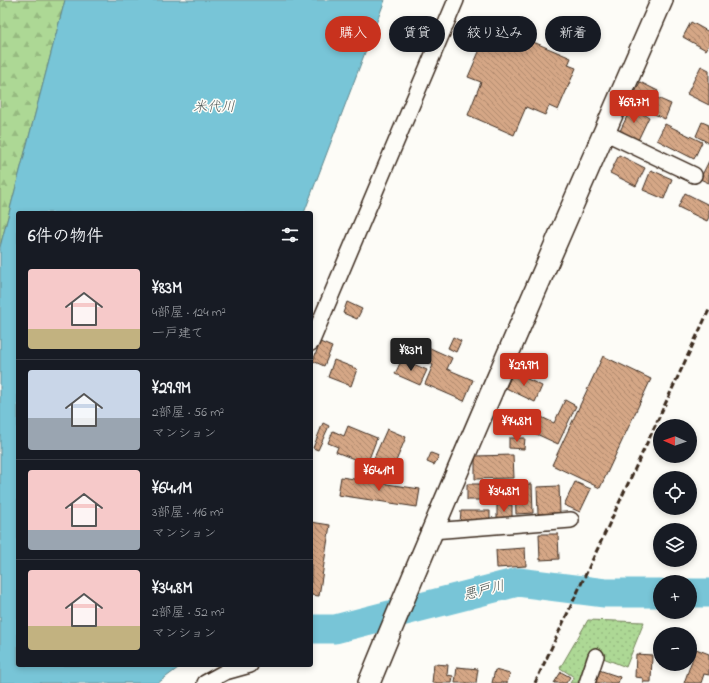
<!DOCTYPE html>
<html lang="ja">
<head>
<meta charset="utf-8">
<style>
	:root { --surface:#171b24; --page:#242831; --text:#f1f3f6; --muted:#9ea1a6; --line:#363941; --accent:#c8321e }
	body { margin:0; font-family:"Indie Flower","Klee One",sans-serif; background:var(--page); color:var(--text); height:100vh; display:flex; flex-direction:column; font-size:15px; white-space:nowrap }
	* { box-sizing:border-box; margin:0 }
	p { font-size:13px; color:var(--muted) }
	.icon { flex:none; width:22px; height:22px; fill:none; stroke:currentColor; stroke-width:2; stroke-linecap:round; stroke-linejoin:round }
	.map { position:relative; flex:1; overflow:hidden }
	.side { position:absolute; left:16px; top:211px; width:297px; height:456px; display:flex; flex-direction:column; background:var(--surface); border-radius:4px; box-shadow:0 2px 6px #0003 }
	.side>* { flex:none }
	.hud { position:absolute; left:325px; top:16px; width:324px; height:36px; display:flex; gap:8px }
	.needle { width:26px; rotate:272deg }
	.controls { position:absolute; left:653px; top:419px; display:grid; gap:8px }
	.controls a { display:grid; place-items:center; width:44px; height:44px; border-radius:50%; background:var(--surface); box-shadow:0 2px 6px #0003; font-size:20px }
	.price { position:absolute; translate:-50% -34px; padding:0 9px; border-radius:4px; background:var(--accent); color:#fff; font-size:13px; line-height:26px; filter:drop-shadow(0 1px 2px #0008) }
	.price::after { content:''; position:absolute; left:50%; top:24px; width:12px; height:9px; margin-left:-6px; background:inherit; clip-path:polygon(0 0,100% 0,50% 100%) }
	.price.current { background:#222; color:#fff }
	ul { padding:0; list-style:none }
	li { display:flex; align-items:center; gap:12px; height:100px; padding:0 12px }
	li+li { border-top:1px solid var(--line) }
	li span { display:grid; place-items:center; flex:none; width:112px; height:80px; border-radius:4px; color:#555 }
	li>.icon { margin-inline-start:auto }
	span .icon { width:48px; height:48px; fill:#fffc; stroke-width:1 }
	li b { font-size:17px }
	h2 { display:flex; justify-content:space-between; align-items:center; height:48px; padding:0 12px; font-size:17px }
	.tag { padding:0 14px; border-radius:18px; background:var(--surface); box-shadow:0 2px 6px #0003; font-size:14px; line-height:36px }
	.tag.current { background:var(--accent); color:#fff }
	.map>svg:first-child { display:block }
	.grass { fill:url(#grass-dots); stroke:#74815a }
	.forest { fill:url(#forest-firs); stroke:#74815a }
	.water { fill:#78c5d7; stroke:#60878d }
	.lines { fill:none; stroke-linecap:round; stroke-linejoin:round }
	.river { stroke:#78c5d7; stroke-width:29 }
	.building { fill:url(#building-back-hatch); stroke:#3b2a1e }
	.street-casing { stroke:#3b2a1e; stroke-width:18 }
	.secondary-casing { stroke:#3b2a1e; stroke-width:24 }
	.street { stroke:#fdfcf7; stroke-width:15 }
	.secondary { stroke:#fdfcf7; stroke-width:21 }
	.rail { stroke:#3b2a1e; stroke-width:3; stroke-dasharray:6 3; stroke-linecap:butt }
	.labels { text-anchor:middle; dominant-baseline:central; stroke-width:3; stroke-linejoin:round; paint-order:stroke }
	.water-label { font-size:14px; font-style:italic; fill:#4d5856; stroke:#fdfcf7 }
</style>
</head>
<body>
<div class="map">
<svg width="709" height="683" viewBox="0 0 709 683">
	<defs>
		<pattern id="grass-dots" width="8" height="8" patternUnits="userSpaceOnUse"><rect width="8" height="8" fill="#add895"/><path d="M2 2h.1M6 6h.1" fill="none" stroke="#96ba80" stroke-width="1.8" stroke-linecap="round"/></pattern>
		<pattern id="forest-firs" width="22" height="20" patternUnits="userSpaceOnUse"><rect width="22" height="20" fill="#add895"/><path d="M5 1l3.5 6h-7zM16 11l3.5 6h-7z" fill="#96ba80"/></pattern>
		<pattern id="building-back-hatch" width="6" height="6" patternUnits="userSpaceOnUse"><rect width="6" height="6" fill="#d5a786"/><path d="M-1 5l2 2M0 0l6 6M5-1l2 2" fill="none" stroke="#ae886d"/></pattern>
	</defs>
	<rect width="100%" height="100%" fill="#fdfcf7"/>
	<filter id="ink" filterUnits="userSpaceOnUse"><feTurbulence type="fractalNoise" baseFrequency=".025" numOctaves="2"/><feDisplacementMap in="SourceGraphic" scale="8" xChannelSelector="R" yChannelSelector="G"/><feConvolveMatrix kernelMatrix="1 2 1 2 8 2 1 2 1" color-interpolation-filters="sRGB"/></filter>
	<g filter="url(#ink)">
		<path class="grass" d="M588 620 644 622 626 667 593 654 583 683H570L574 677 560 668Z"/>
		<path class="forest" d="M0 0H65L0 247Z"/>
		<path class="water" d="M65 0H385L304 213H18V665H182L158 683H0V247Z"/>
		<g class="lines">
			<path class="river" d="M690 593H709
				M311 629H335L518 582 605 593H660"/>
		</g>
		<path class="building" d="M691 22 709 32V45L706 50 683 37Z
			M498 27 571 58 568 65 576 68 558 110 549 106 545 115 526 107 514 135 468 115 481 82 468 77 488 31 496 34Z
			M701 66 709 70V105L687 94Z
			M640 82 658 91 655 97 671 104 665 119 630 103Z
			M631 108 649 117 638 140 620 131Z
			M702 122 709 125V143L696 136Z
			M665 124 702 142 694 159 657 140Z
			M619 155 645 168 636 186 610 173Z
			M709 161V183L700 179Z
			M651 170 672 179 664 199 643 190Z
			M685 193 709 205V217L707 221 678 207Z
			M347 302 362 309 357 319 343 313Z
			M453 337 461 341 456 352 448 348Z
			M320 342 332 347 324 366 313 361Z
			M430 348 452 358 447 369 473 380 464 401 425 384 433 365 424 361Z
			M603 356 651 379 600 488 552 465Z
			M402 359 427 370 420 385 395 374Z
			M334 360 357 369 351 386 328 377Z
			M513 372 542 386 535 402 506 388Z
			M565 400 576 406 558 444 530 431 537 415 554 423Z
			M323 423 329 426 318 450 313 448Z
			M348 426 377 438 367 464 336 452 338 447 328 443 333 431 344 436Z
			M387 429 406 437 394 466 374 458Z
			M509 438H525L524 449 509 448Z
			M431 453 439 456 434 465 427 462Z
			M513 455 514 478 475 479V456Z
			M341 477 420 489 417 507 338 495Z
			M575 482 591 489 580 512 564 505Z
			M467 484H493V500H467Z
			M532 484 533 513 516 514 515 485Z
			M496 486H511V502H497Z
			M559 486 560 513 538 514 537 487Z
			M497 505H512V521H497Z
			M461 511H490V523H460Z
			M311 522 330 525 319 596 311 595Z
			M539 534H558L559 559 540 560Z
			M525 548 526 566 497 568 496 550Z
			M696 649 709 654V675L704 674 701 683H684Z
			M636 654 652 655 651 682H643V678L635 677Z
			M434 664 448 665 447 675 453 676 452 683H432Z
			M457 667 478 669 476 683H455Z
			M495 670 510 674 507 683H492Z
			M599 670 620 677 618 683H595Z
			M561 672 570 677 566 683H554Z"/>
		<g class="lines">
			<g class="street-casing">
				<path id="street" d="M604 132 694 175
					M311 343 456 0
					M432 531 571 520
					M205 683 225 672 250 665
					M587 683 596 656"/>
			</g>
			<g class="secondary-casing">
				<path id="secondary" d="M369 683C463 454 563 227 662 0"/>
			</g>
			<use href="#street" class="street"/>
			<use href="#secondary" class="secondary"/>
			<path class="rail" d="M535 683 709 310"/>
		</g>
	</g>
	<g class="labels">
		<g class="water-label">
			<text x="214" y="107">米代川</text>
			<text transform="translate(484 591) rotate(-14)">悪戸川</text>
		</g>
	</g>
</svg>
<div class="controls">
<a><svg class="needle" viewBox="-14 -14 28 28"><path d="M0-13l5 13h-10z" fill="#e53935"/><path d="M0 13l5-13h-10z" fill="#9ea1a6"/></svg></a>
<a><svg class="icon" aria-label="locate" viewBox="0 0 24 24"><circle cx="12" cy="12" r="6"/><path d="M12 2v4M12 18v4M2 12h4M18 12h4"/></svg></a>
<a><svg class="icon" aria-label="layers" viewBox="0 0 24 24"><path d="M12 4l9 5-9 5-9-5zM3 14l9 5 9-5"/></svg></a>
<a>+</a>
<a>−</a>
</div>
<b class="price" style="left:634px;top:124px">¥69.7M</b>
<b class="price current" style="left:411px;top:372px">¥83M</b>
<b class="price" style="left:524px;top:387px">¥29.9M</b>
<b class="price" style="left:517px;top:443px">¥94.8M</b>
<b class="price" style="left:379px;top:492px">¥64.1M</b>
<b class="price" style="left:504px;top:513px">¥34.8M</b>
<div class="hud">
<a class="tag current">購入</a>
<a class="tag">賃貸</a>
<a class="tag">絞り込み</a>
<a class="tag">新着</a>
</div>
<section class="side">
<h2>6件の物件<svg class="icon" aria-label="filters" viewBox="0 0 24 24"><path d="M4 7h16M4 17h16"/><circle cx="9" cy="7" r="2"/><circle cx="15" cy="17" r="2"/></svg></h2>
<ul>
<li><span style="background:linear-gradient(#f6c9c9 75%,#c2b280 0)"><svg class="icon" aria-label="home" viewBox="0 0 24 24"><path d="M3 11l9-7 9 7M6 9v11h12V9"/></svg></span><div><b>¥83M</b><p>4部屋 · 124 m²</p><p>一戸建て</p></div></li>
<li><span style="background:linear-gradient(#c9d6e8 60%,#9aa5b1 0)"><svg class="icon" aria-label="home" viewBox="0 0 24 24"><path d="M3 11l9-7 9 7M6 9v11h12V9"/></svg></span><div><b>¥29.9M</b><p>2部屋 · 56 m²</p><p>マンション</p></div></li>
<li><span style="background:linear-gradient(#f6c9c9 75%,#9aa5b1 0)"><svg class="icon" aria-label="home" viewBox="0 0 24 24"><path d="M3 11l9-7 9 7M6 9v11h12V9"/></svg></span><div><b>¥64.1M</b><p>3部屋 · 116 m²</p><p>マンション</p></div></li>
<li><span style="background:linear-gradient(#f6c9c9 70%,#c2b280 0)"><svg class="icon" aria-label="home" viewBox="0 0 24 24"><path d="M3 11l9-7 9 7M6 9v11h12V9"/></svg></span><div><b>¥34.8M</b><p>2部屋 · 52 m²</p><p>マンション</p></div></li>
</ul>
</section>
</div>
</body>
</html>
